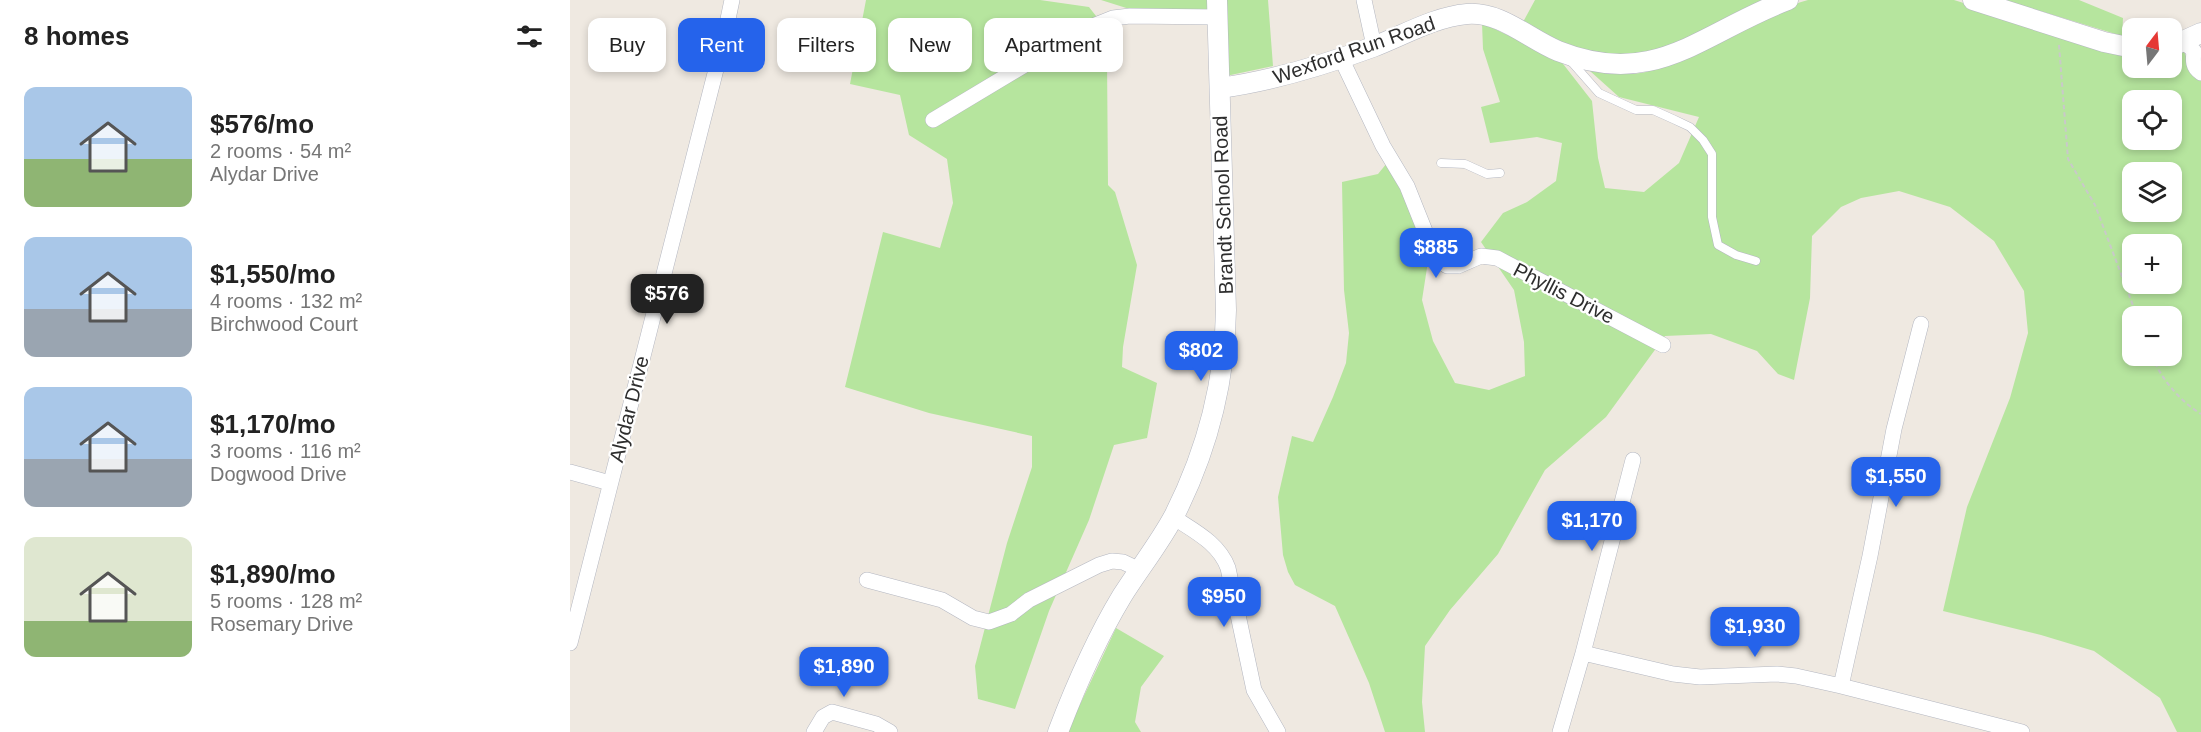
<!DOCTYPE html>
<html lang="en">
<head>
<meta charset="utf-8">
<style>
	:root { --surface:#fff; --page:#f6f6f6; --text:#222; --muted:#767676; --accent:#2563eb }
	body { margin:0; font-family:Helvetica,sans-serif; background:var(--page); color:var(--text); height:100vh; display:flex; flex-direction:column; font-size:22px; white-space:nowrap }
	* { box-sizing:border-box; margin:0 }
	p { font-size:20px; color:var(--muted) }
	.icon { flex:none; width:33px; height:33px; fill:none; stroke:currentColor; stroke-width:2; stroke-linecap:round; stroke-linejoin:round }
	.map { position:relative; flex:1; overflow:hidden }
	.details { display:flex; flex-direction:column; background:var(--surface); width:570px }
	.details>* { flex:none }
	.guide { position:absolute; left:18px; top:18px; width:570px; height:54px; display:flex; gap:12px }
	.needle { width:39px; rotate:16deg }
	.fabs { position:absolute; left:1552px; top:18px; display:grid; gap:12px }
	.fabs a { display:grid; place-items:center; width:60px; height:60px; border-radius:12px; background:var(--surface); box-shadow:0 3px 9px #0003; font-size:30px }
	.price { position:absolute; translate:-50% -51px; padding:0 14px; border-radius:12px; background:var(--accent); color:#fff; font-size:20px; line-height:39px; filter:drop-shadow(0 2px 3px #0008) }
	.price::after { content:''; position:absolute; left:50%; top:36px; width:18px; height:14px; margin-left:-9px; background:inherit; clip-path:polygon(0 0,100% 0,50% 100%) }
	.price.selected { background:#222; color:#fff }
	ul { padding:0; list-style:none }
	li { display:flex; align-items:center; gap:18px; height:150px; padding:0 24px }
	li span { display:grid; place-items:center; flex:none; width:168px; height:120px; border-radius:12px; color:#555 }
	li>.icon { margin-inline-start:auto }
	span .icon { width:72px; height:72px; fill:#fffc; stroke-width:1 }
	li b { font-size:26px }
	h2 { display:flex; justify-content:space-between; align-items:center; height:72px; padding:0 24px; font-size:26px }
	.pill { padding:0 21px; border-radius:12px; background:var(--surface); box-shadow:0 3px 9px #0003; font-size:21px; line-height:54px }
	.pill.selected { background:var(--accent); color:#fff }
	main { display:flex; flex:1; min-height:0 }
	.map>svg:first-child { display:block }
	.green { fill:#b6e59e; fill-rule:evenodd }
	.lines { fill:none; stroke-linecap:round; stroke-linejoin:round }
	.lane-casing { stroke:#b4b7c1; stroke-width:9 }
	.street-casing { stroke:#b4b7c1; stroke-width:16 }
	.secondary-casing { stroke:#b4b7c1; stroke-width:21 }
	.path { stroke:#c9c9c9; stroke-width:2; stroke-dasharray:4.5 3; stroke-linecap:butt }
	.lane { stroke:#fff; stroke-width:8 }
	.street { stroke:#fff; stroke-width:15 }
	.secondary { stroke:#fff; stroke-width:20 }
	.labels { text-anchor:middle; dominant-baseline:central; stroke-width:4.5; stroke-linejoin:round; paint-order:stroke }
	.street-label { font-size:20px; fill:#2e2e2e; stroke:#fff }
</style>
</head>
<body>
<main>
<section class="details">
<h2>8 homes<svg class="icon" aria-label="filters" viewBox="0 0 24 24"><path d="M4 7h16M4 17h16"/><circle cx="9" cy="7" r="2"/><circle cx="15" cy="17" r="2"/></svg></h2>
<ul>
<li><span style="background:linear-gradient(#a9c7e8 60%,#8fb573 0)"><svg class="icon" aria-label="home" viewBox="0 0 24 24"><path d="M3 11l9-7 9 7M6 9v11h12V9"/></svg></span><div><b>$576/mo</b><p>2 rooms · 54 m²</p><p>Alydar Drive</p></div></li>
<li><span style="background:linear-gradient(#a9c7e8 60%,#9aa5b1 0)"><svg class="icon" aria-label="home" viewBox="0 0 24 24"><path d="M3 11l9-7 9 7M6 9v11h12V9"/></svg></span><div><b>$1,550/mo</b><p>4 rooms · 132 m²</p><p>Birchwood Court</p></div></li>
<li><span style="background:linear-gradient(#a9c7e8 60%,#9aa5b1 0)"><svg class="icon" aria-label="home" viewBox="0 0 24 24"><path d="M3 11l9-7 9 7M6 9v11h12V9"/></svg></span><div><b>$1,170/mo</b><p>3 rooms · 116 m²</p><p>Dogwood Drive</p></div></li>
<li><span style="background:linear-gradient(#dfe7d0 70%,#8fb573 0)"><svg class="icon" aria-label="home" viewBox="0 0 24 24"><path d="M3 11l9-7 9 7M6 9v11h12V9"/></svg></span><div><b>$1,890/mo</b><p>5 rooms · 128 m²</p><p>Rosemary Drive</p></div></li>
</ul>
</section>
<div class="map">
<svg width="1631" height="732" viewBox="0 0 1631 732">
	<rect width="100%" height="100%" fill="#efe9e1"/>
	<path class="green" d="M296 0H470L519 7 540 34 537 58 538 185 545 192 567 265 553 347 552 367 587 383 577 438 544 445 519 520 479 611 445 709 408 699 405 666 437 543 462 467V436L359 413 275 387 313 232 370 248 383 203 377 159 339 135 330 95 280 84Z
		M531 0H639L640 9 630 11 569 12Z
		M655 0H698L703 66 656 76Z
		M965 0H1197L1080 56 1040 59 993 44 952 24Z
		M1238 0H1384L1508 39 1563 51V68H1602V50L1613 49 1620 66 1631 75V732H1607L1590 698 1524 651 1471 635 1373 611 1397 507 1440 398 1458 333 1454 291 1424 241 1380 207 1329 191 1291 198 1271 207 1242 236 1240 298 1224 380 1208 374 1187 351 1141 334 1095 336 1036 417 975 470 928 554 880 610 855 646 852 702 855 732H815L799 683 765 606 725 585 718 572 713 555 708 497 722 436 743 442 763 397 776 363 779 333 774 290 772 182 808 174 817 163 841 204 859 255 852 300 863 341 885 383 919 390 955 376 954 342 944 290 911 242 933 213 957 202 986 181 992 143 967 137 920 143 911 107 930 102 913 49 912 23 990 60 1022 101 1028 158 1035 188 1074 192 1109 163 1129 117 1049 97 1020 71C1035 72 1062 76 1076 72 1132 54 1181 16 1238 0ZM1563 100H1602V140H1563ZM1563 172H1602V212H1563ZM1563 244H1602V284H1563ZM1563 316H1602V356H1563Z
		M1434 0H1509L1553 18 1552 36Z
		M546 628 594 656 571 687 565 722 571 732H497Z"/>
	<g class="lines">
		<g class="lane-casing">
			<path id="lane" d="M999 59 1029 93 1066 110H1083L1103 119 1120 127 1133 140 1142 154V217L1148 245 1166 255 1186 261
				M871 163 895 164 917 174 930 173"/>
		</g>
		<g class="street-casing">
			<path id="street" d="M794 0 804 46
				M1614 42 1624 51C1623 60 1622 67 1631 73
				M771 58 813 146 837 186 863 251 870 261 877 266H888L911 256 927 258 1093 345
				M363 120 513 30 543 18 560 16 648 17
				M0 472 40 483
				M603 517C624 531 649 543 658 568L684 690 708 732
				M297 580 372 600 403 618 419 622 441 614 459 600 529 565 542 561 553 562 570 570
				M0 643 154 38 162 0
				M1013 653 1063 460
				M1271 686 1300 556 1324 429 1351 324
				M244 732 253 717 262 712 306 724 320 732
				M990 732 1013 653 1103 674 1130 677 1207 674 1226 676 1271 686 1452 732"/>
		</g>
		<g class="secondary-casing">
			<path id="secondary" d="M1403 0 1534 42 1563 48
				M1602 46 1631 33
				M650 88C702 81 754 65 803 47 834 35 864 17 897 14 930 11 959 39 988 51 1086 90 1132 32 1218 0
				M488 732C506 685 526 639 552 596 569 569 589 544 604 516 637 451 655 383 656 310L647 0"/>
		</g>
		<path class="path" d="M1489 45 1498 159 1525 205 1567 316
			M1582 356C1591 379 1610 401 1631 414"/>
		<use href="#lane" class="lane"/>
		<use href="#street" class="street"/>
		<use href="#secondary" class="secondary"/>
	</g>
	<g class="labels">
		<g class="street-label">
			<text transform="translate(784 50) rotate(-19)">Wexford Run Road</text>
			<text transform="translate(653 205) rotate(-92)">Brandt School Road</text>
			<text transform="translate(994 293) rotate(27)">Phyllis Drive</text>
			<text transform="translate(59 409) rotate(-76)">Alydar Drive</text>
		</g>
	</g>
</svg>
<div class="fabs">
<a><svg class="needle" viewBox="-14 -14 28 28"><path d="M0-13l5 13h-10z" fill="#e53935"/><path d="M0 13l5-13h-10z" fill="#767676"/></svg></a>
<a><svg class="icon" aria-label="locate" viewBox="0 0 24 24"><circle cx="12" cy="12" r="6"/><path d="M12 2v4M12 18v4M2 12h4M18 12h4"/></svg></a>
<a><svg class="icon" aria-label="layers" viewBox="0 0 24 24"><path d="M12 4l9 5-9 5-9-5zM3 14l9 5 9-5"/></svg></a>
<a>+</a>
<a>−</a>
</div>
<b class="price" style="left:866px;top:279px">$885</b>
<b class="price selected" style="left:97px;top:325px">$576</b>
<b class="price" style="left:631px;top:382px">$802</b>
<b class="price" style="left:1326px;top:508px">$1,550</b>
<b class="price" style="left:1022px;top:552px">$1,170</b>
<b class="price" style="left:654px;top:628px">$950</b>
<b class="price" style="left:1185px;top:658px">$1,930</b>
<b class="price" style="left:274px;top:698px">$1,890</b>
<div class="guide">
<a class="pill">Buy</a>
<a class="pill selected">Rent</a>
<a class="pill">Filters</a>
<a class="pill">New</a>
<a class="pill">Apartment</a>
</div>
</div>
</main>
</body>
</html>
